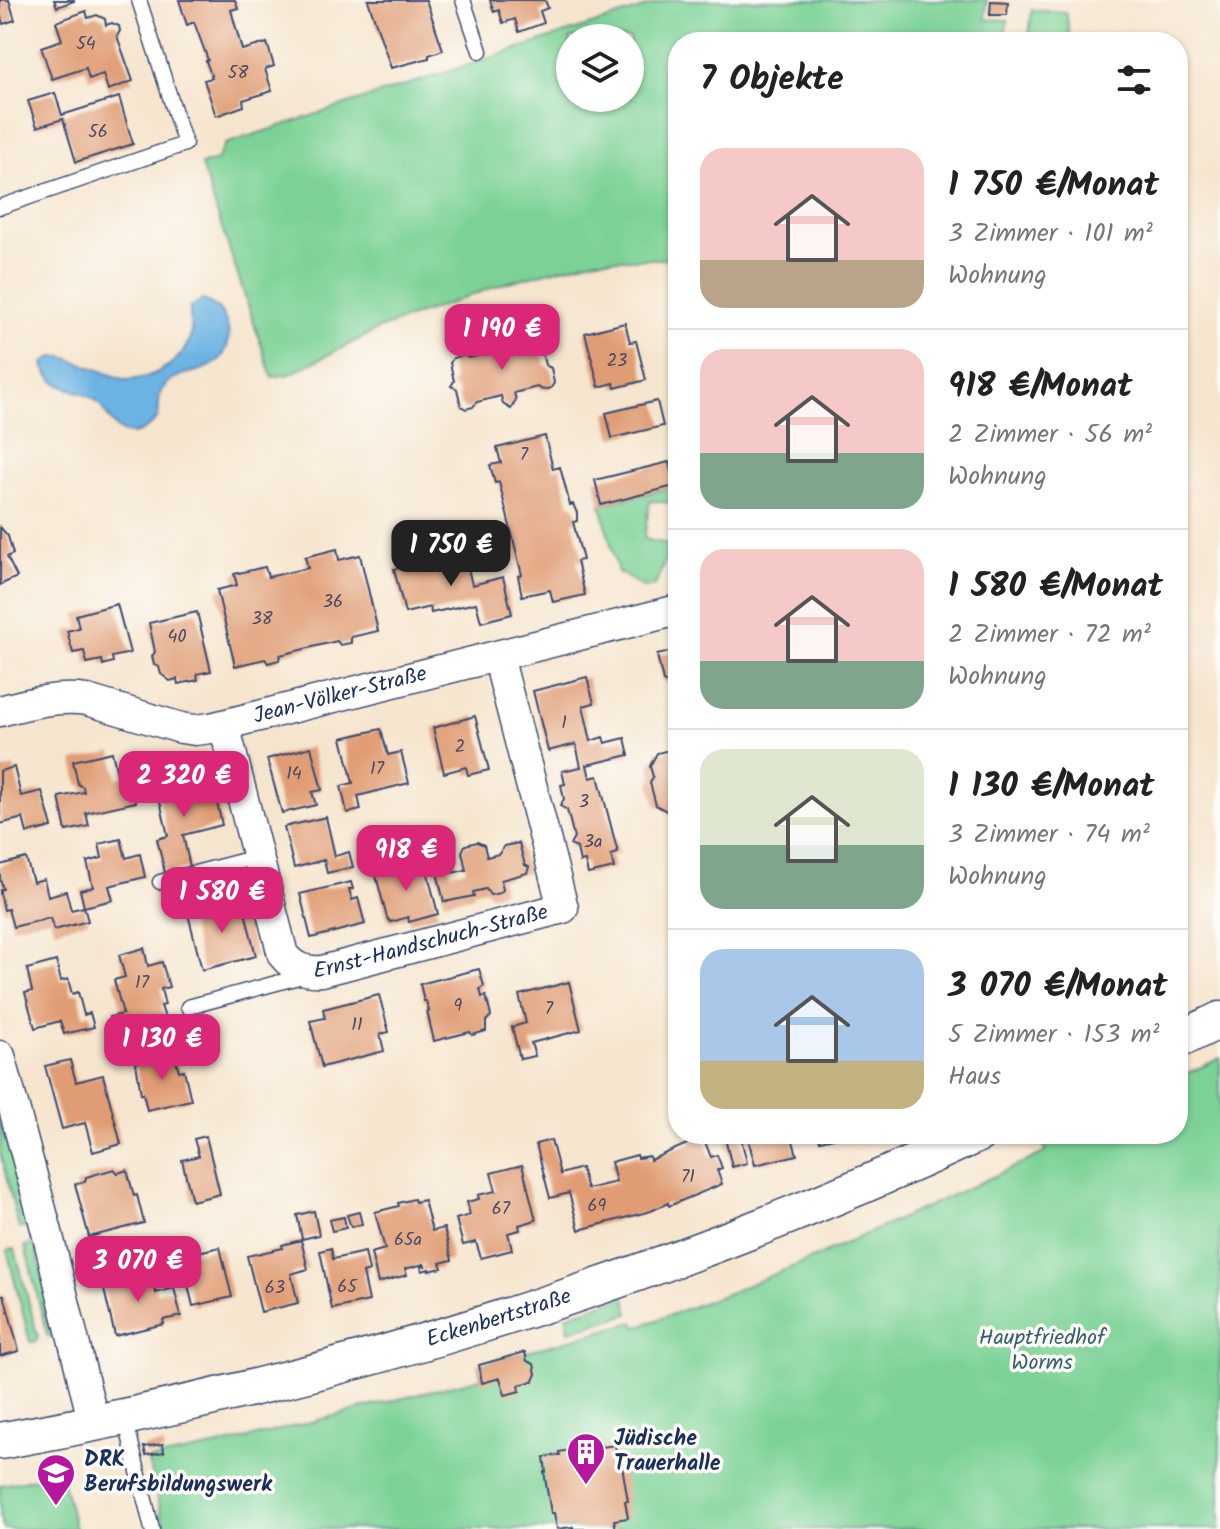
<!DOCTYPE html>
<html lang="de">
<head>
<meta charset="utf-8">
<style>
	:root { --surface:#fff; --page:#f6f6f6; --text:#222; --muted:#767676; --line:#e0e0e0; --accent:#db2777 }
	body { margin:0; font-family:Kalam,sans-serif; background:var(--page); color:var(--text); height:100vh; display:flex; flex-direction:column; font-size:30px; white-space:nowrap }
	* { box-sizing:border-box; margin:0 }
	p { font-size:26px; color:var(--muted) }
	.icon { flex:none; width:44px; height:44px; fill:none; stroke:currentColor; stroke-width:2; stroke-linecap:round; stroke-linejoin:round }
	.map { position:relative; flex:1; overflow:hidden }
	.sheet { position:absolute; left:668px; top:32px; width:520px; height:1112px; display:flex; flex-direction:column; background:var(--surface); border-radius:32px; box-shadow:0 2px 6px #0004 }
	.sheet>* { flex:none }
	.tools { position:absolute; left:556px; top:24px; display:grid; gap:16px }
	.tools a { display:grid; place-items:center; width:88px; height:88px; border-radius:50%; background:var(--surface); box-shadow:0 2px 6px #0004; font-size:40px }
	.price { position:absolute; translate:-50% -68px; padding:0 18px; border-radius:16px; background:var(--accent); color:#fff; font-size:26px; line-height:52px; filter:drop-shadow(0 2px 4px #0008) }
	.price::after { content:''; position:absolute; left:50%; top:48px; width:24px; height:18px; margin-left:-12px; background:inherit; clip-path:polygon(0 0,100% 0,50% 100%) }
	.price.on { background:#222; color:#fff }
	ul { padding:0; list-style:none }
	li { display:flex; align-items:center; gap:24px; height:200px; padding:0 32px }
	li+li { border-top:2px solid var(--line) }
	li span { display:grid; place-items:center; flex:none; width:224px; height:160px; border-radius:24px; color:#555 }
	li>.icon { margin-inline-start:auto }
	span .icon { width:96px; height:96px; fill:#fffc; stroke-width:1 }
	li b { font-size:34px }
	h2 { display:flex; justify-content:space-between; align-items:center; height:96px; padding:0 32px; font-size:34px }
	.map>svg:first-child { display:block }
	.green { fill:#7cd296; stroke:#4c807a; stroke-width:2; fill-rule:evenodd }
	.water { fill:#6bb3e2; stroke:#4371a0; stroke-width:2 }
	.building { fill:#e09d74 }
	.lines { fill:none; stroke-linecap:round; stroke-linejoin:round }
	.service-casing { stroke:#3c4a6f; stroke-width:17 }
	.minor-casing { stroke:#3c4a6f; stroke-width:33 }
	.tertiary-casing { stroke:#3c4a6f; stroke-width:39 }
	.service { stroke:#fff; stroke-width:14 }
	.minor { stroke:#fff; stroke-width:30 }
	.tertiary { stroke:#fff; stroke-width:36 }
	.labels { text-anchor:middle; dominant-baseline:central; stroke-width:7; stroke-linejoin:round; paint-order:stroke }
	.number-label { font-size:18px; fill:#4c4a64 }
	.street-label { font-size:22px; fill:#1b2f5e; stroke:#fdfcf7 }
	.park-label { font-size:22px; fill:#38606f; stroke:#fdfcf7 }
	.poi-label { font-size:22px; font-weight:bold; fill:#1b2f5e; stroke:#fdfcf7; text-anchor:start }
</style>
</head>
<body>
<div class="map">
<svg width="1220" height="1529" viewBox="0 0 1220 1529">
	<rect width="100%" height="100%" fill="#fdfcf7"/>
	<filter id="ink" filterUnits="userSpaceOnUse"><feTurbulence type="fractalNoise" baseFrequency=".0125" numOctaves="2"/><feDisplacementMap in="SourceGraphic" scale="16" xChannelSelector="R" yChannelSelector="G"/><feConvolveMatrix kernelMatrix="1 2 1 2 8 2 1 2 1" color-interpolation-filters="sRGB"/></filter>
	<filter id="wash" filterUnits="userSpaceOnUse"><feTurbulence type="fractalNoise" baseFrequency=".006" numOctaves="4" result="noise"/><feDisplacementMap in="SourceGraphic" scale="32" xChannelSelector="R" yChannelSelector="G"/><feGaussianBlur stdDeviation="1.8" result="paint"/><feColorMatrix in="noise" values="0 0 0 0 0 0 0 0 0 0 0 0 0 0 0 0 0 1.4 0 .05"/><feComposite in="paint" operator="in"/></filter>
	<g filter="url(#wash)">
		<rect width="100%" height="100%" fill="#f6e5ce"/>
		<path class="green" d="M668 0H987L985 19 1008 20 1003 42H678V257L669 259H597L505 283 381 328 290 374 272 377 201 165 217 160 225 144ZM570 38H630V98H570Z
			M1032 10 1066 12 1071 42H1028Z
			M669 462H678L673 503 650 501 644 539 667 544 666 558 655 586 645 588 618 572 601 505 674 487Z
			M1220 1058V1529H165L148 1460 214 1447 481 1378 479 1365 634 1322 636 1327 646 1324 726 1294 816 1257 1021 1164 1046 1152 1042 1143 1061 1134H1178V1078Z
			M0 1114 29 1223 24 1228H19L0 1153Z
			M30 1244 35 1247 36 1250 57 1333 55 1337H49L47 1334 25 1246Z
			M12 1249H15L38 1338 35 1342H30L7 1250Z
			M625 1296 629 1314 569 1331 566 1316Z
			M61 1474 75 1529H4L0 1518V1485Z"/>
		<path class="water" d="M202 300C230 307 239 347 214 364 200 374 181 371 168 383 156 393 160 404 158 417 153 424 147 429 139 432 112 442 110 408 92 398 75 388 48 388 44 364 49 356 55 357 64 357L125 380C151 380 186 362 191 333 192 325 189 316 190 307Z"/>
		<g id="blocks">
			<path class="building" d="M0 0H9L15 20 3 24 0 14Z
				M54 0H74V1L57 7Z
				M179 0H235L238 8 231 10 242 50 267 43 274 66 265 69 272 91 243 100 244 106 216 116 204 80 212 78 206 61 208 60 194 22 187 25Z
				M368 0H426L443 50 429 55V58L391 68Z
				M490 0H545L548 8 540 11 544 23 519 32 515 19 503 23 499 10 494 12Z
				M991 1 1008 2 1007 15H990Z
				M86 11 88 18 97 15 105 19 106 25 112 23 119 26 120 31 117 36 133 81 108 90 103 74 89 79 86 68 52 79 41 47 62 40 56 22Z
				M55 93 62 115 119 97 133 144 76 162 63 119 37 127 28 101Z
				M625 323 630 342 636 341 646 380 615 388 614 383 599 387 585 333Z
				M537 333 540 345 546 348 542 353 545 365 551 368 554 383 551 388 543 390 537 387 514 393 516 400 511 409 503 404 501 396 477 402 473 407 466 409 461 406 457 389 451 386 454 381 450 363 453 358 463 355 469 358 482 355 484 350 497 347 500 342 513 339 514 343 526 341 529 335Z
				M657 401 663 426 612 438 606 413Z
				M545 436 553 469 560 467 570 505 573 504 577 513V521L573 522 583 560 577 561 585 595 553 602 550 590 522 596 518 576 522 575 499 482 495 483 490 465 501 463 497 448Z
				M669 462 674 486 601 505 595 480Z
				M0 527 8 536 13 554 7 557 17 577 0 585Z
				M463 547 472 585 503 577 512 614 481 622 476 603 431 613 430 607 405 613 394 569 429 561 431 569 440 566 437 553Z
				M337 549 339 560 360 555 378 631 351 637V643L340 645 337 641 280 655 279 660 268 663 265 659 235 666 217 590 237 585 234 574 265 567 268 577 308 568 305 557Z
				M117 604 130 653 112 657 113 662 103 665 102 660 87 663 84 651 73 653 67 631 79 628 76 615Z
				M197 612 211 671 197 674 198 680 178 684 177 679 170 681 161 674 159 667 154 665 152 656 155 652 149 623Z
				M678 650V690L663 681 657 655Z
				M587 677 594 703 583 706 591 741 603 737 605 743 625 738 629 755 587 765 590 778 598 776 618 853 611 855 614 868 588 874 585 861 580 862 577 848 570 845 574 838 571 825 567 810 560 806 564 799 561 785 565 784 562 771 581 767 576 744 548 751 533 691Z
				M475 716 489 770 468 775 466 767 444 773 433 728Z
				M381 729 388 755 401 752 409 783 358 796 361 810 347 813 341 786 353 783 342 738Z
				M311 747 322 790 312 792 316 805 282 813 267 759Z
				M678 748V831L677 832 673 815 656 805 650 783 653 777 650 766 657 753Z
				M112 752 118 778 130 775 136 802 86 813 89 826 66 831 59 797 84 792 83 787 78 784 73 761Z
				M14 767 21 796 42 791 52 827 27 833 23 818 0 824V771Z
				M184 778 187 791 213 785 222 825 183 835 190 867 165 873 157 839 168 836 156 784Z
				M326 817 335 856 349 852 353 867 327 873 324 860 294 868 284 827Z
				M121 839 126 858 140 854 145 877 109 886 113 900 84 907 80 890 93 887 87 862 102 858 99 844Z
				M477 842 484 845 487 857 499 854 504 846 519 843 525 865 529 867 527 873 501 880 503 890 500 893 490 895 486 889 473 892 474 896 444 902 432 851 445 848 451 873 466 870 462 852 465 845Z
				M26 858 33 882 44 879 48 896 66 891 71 910 84 907 88 921 54 930 50 918 13 927 8 909 4 910 0 893V890L3 889 0 879V865Z
				M396 862 398 870 414 866 420 872 427 870 438 914 409 922 408 917 391 922 387 918 374 868Z
				M225 872 229 884 203 891 200 878Z
				M351 882 353 889H349L352 900 358 898 365 924 311 938 300 894Z
				M242 900 256 956 202 970 188 914Z
				M144 948 148 966 162 962 169 987 161 989 165 1005 161 1006 166 1021 158 1023 162 1038 118 1049 109 1017 123 1014 114 980 125 977 119 955Z
				M56 961 61 981 68 979 72 994 78 992 84 1015 90 1013 94 1027 64 1034 60 1021 35 1028 25 993 32 991 27 969Z
				M479 969 484 986 480 989 482 997 486 996 491 1016 486 1021V1031L472 1035 470 1032 434 1041 427 1011H429L426 1001H424L420 984Z
				M569 982 581 1030 531 1043 535 1056 520 1059 512 1027 526 1023 519 995Z
				M379 995 389 1032 380 1034 384 1051 322 1067 310 1021 325 1018 323 1009Z
				M174 1054 179 1071 184 1070 191 1100 147 1110 143 1093 141 1094 136 1063Z
				M70 1060 76 1082 103 1075 121 1144 93 1152 85 1123 62 1129 45 1066Z
				M724 1134H740L747 1163 732 1167Z
				M747 1134H791L797 1155 755 1165Z
				M818 1134H847V1135L820 1141Z
				M206 1136 220 1194 192 1201 182 1160 199 1156 194 1139Z
				M703 1137 711 1157 717 1155 722 1168 717 1170 722 1184 669 1206 668 1203 651 1211 579 1230 569 1193 550 1198 536 1144 551 1140 560 1174 581 1168 587 1189 616 1182 611 1162 637 1155 638 1158 649 1156 650 1160Z
				M522 1165 536 1220 519 1225 520 1230 508 1233 512 1250 481 1258 476 1242 463 1245 456 1219 470 1215 467 1202 479 1199 478 1195 496 1191 491 1173Z
				M114 1169 118 1173 127 1170 134 1196 137 1195 144 1223 89 1237 75 1184 85 1182 86 1177Z
				M414 1199 415 1202 424 1200 432 1231 444 1228 452 1260 440 1263 442 1268 429 1271V1269L422 1271 421 1267 425 1266 424 1264 405 1269 407 1275 378 1283 371 1253 385 1249 375 1212 399 1206 398 1203Z
				M314 1211 319 1235 302 1239 297 1215Z
				M359 1212 362 1224 351 1227 347 1215Z
				M344 1217 346 1228 332 1231 329 1220Z
				M301 1240 308 1269 291 1274 298 1303 261 1312 247 1256 283 1248 282 1245Z
				M220 1247 232 1297 193 1306 181 1256Z
				M331 1248 333 1259 365 1252 369 1271 363 1273 369 1301 332 1309 320 1251Z
				M120 1272 123 1285 153 1278 156 1293 174 1288 181 1316 163 1320 164 1324 115 1336 101 1277Z
				M0 1295H4L19 1351 0 1356Z
				M525 1352 527 1361 534 1364 536 1374 533 1381 519 1385 520 1391 505 1395 500 1378 482 1383 479 1365Z
				M589 1443V1447L601 1445V1447L615 1445 618 1460H621L628 1501H625L628 1518 614 1520 616 1529H573V1527L557 1529 554 1513H551L544 1472H546L544 1457 560 1455 559 1452 570 1450 569 1447Z
				M163 1444 164 1452 146 1455 144 1447Z"/>
		</g>
	</g>
	<g filter="url(#ink)">
		<use href="#blocks" fill-opacity="0" stroke="#3c4a6f" stroke-width="2"/>
		<g class="lines">
			<g class="service-casing">
				<path id="service" d="M463 0 480 51
					M0 207 185 144 139 0
					M160 882 257 857
					M188 1007 306 975
					M125 1418 152 1529"/>
			</g>
			<g class="minor-casing">
				<g id="minor">
					<path id="s1" d="M0 711C29 703 57 696 87 700L181 728 195 730 211 728 678 610"/>
					<path id="s2" d="M224 725 283 955C294 968 304 972 322 971L563 908 498 656"/>
					<path d="M0 1056 47 1232 94 1424"/>
				</g>
			</g>
			<g class="tertiary-casing">
				<g id="tertiary">
					<path d="M1178 1040 1220 1020"/>
					<path id="s3" d="M0 1441C337 1381 667 1278 978 1134"/>
				</g>
			</g>
			<use href="#service" class="service"/>
			<use href="#minor" class="minor"/>
			<use href="#tertiary" class="tertiary"/>
		</g>
	</g>
	<defs>
		<g id="building-pin" transform="scale(2)"><path d="M0 17L-7.5 6A9.5 9.5 0 1 1 7.5 6Z" fill="#b5179e" stroke="#fdfcf7"/><path d="M-4-6H4V6H1V3H-1V6H-4ZM-2.5-4.3h1.7v1.8h-1.7ZM.8-4.3h1.7v1.8H.8ZM-2.5-1h1.7V.8h-1.7ZM.8-1h1.7V.8H.8Z" fill="#fff"/></g>
		<g id="school-pin" transform="scale(2)"><path d="M0 17L-7.5 6A9.5 9.5 0 1 1 7.5 6Z" fill="#b5179e" stroke="#fdfcf7"/><path d="M0-5L7-2L0 1L-7-2ZM-4 1L0 2.5L4 1V4Q0 6-4 4Z" fill="#fff"/></g>
	</defs>
	<g fill-rule="evenodd">
		<use href="#building-pin" x="586" y="1452"/>
		<use href="#school-pin" x="56" y="1473"/>
	</g>
	<g class="labels">
		<g class="number-label">
			<text x="86" y="44">54</text>
			<text x="238" y="73">58</text>
			<text x="98" y="132">56</text>
			<text x="617" y="361">23</text>
			<text x="524" y="455">7</text>
			<text x="333" y="602">36</text>
			<text x="262" y="619">38</text>
			<text x="177" y="637">40</text>
			<text x="564" y="723">1</text>
			<text x="460" y="747">2</text>
			<text x="377" y="769">17</text>
			<text x="294" y="774">14</text>
			<text x="584" y="802">3</text>
			<text x="593" y="842">3a</text>
			<text x="142" y="983">17</text>
			<text x="458" y="1006">9</text>
			<text x="549" y="1009">7</text>
			<text x="357" y="1025">11</text>
			<text x="688" y="1177">71</text>
			<text x="597" y="1206">69</text>
			<text x="501" y="1209">67</text>
			<text x="408" y="1240">65a</text>
			<text x="347" y="1287">65</text>
			<text x="275" y="1288">63</text>
		</g>
		<g class="street-label">
			<text stroke="none"><textPath href="#s1" startOffset="350">Jean-Völker-Straße</textPath></text>
			<text stroke="none"><textPath href="#s2" startOffset="394">Ernst-Handschuch-Straße</textPath></text>
			<text stroke="none"><textPath href="#s3" startOffset="514">Eckenbertstraße</textPath></text>
		</g>
		<g class="park-label">
			<text x="1042" y="1338">Hauptfriedhof<tspan x="1042" dy="25">Worms</tspan></text>
		</g>
		<g class="poi-label">
			<text x="614" y="1439">Jüdische<tspan x="614" dy="25">Trauerhalle</tspan></text>
			<text x="84" y="1460">DRK<tspan x="84" dy="25">Berufsbildungswerk</tspan></text>
		</g>
	</g>
</svg>
<div class="tools">
<a><svg class="icon" aria-label="layers" viewBox="0 0 24 24"><path d="M12 4l9 5-9 5-9-5zM3 14l9 5 9-5"/></svg></a>
</div>
<b class="price" style="left:502px;top:372px">1 190 €</b>
<b class="price on" style="left:451px;top:588px">1 750 €</b>
<b class="price" style="left:184px;top:819px">2 320 €</b>
<b class="price" style="left:406px;top:893px">918 €</b>
<b class="price" style="left:222px;top:935px">1 580 €</b>
<b class="price" style="left:162px;top:1082px">1 130 €</b>
<b class="price" style="left:138px;top:1304px">3 070 €</b>
<section class="sheet">
<h2>7 Objekte<svg class="icon" aria-label="filters" viewBox="0 0 24 24"><path d="M4 7h16M4 17h16"/><circle cx="9" cy="7" r="2"/><circle cx="15" cy="17" r="2"/></svg></h2>
<ul>
<li><span style="background:linear-gradient(#f6c9c9 70%,#b9a48a 0)"><svg class="icon" aria-label="home" viewBox="0 0 24 24"><path d="M3 11l9-7 9 7M6 9v11h12V9"/></svg></span><div><b>1 750 €/Monat</b><p>3 Zimmer · 101 m²</p><p>Wohnung</p></div></li>
<li><span style="background:linear-gradient(#f6c9c9 65%,#7fa58c 0)"><svg class="icon" aria-label="home" viewBox="0 0 24 24"><path d="M3 11l9-7 9 7M6 9v11h12V9"/></svg></span><div><b>918 €/Monat</b><p>2 Zimmer · 56 m²</p><p>Wohnung</p></div></li>
<li><span style="background:linear-gradient(#f6c9c9 70%,#7fa58c 0)"><svg class="icon" aria-label="home" viewBox="0 0 24 24"><path d="M3 11l9-7 9 7M6 9v11h12V9"/></svg></span><div><b>1 580 €/Monat</b><p>2 Zimmer · 72 m²</p><p>Wohnung</p></div></li>
<li><span style="background:linear-gradient(#dfe7d0 60%,#7fa58c 0)"><svg class="icon" aria-label="home" viewBox="0 0 24 24"><path d="M3 11l9-7 9 7M6 9v11h12V9"/></svg></span><div><b>1 130 €/Monat</b><p>3 Zimmer · 74 m²</p><p>Wohnung</p></div></li>
<li><span style="background:linear-gradient(#a9c7e8 70%,#c2b280 0)"><svg class="icon" aria-label="home" viewBox="0 0 24 24"><path d="M3 11l9-7 9 7M6 9v11h12V9"/></svg></span><div><b>3 070 €/Monat</b><p>5 Zimmer · 153 m²</p><p>Haus</p></div></li>
</ul>
</section>
</div>
</body>
</html>
